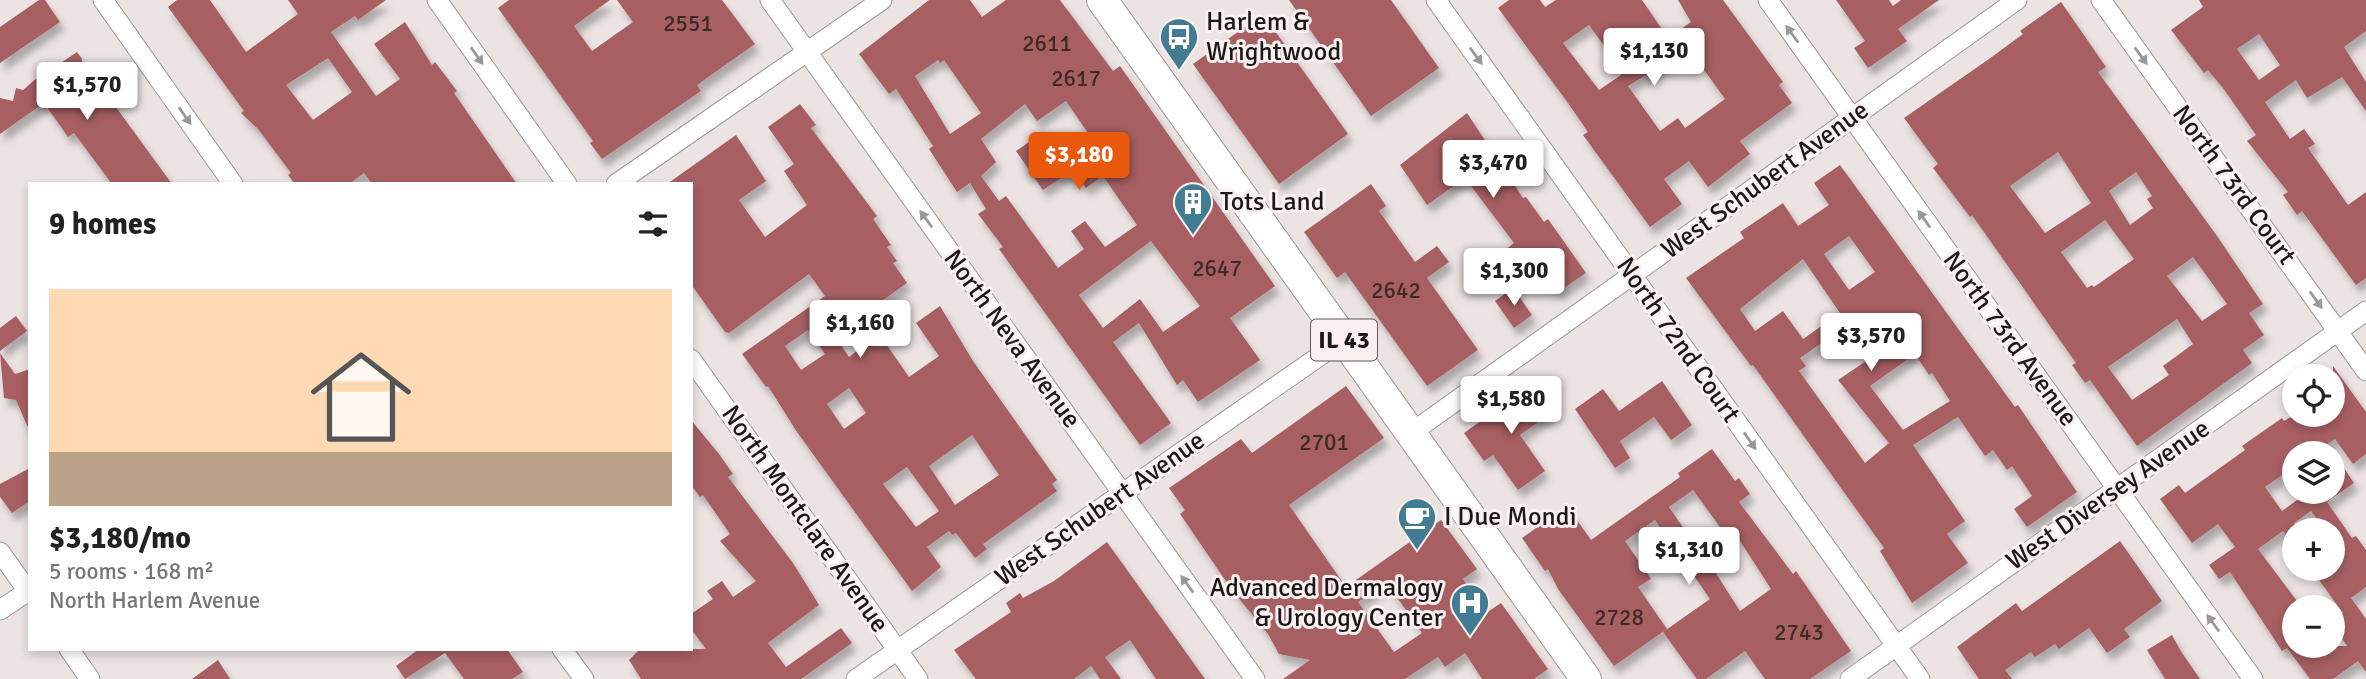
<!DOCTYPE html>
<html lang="en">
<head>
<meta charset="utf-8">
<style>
	:root { --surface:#fff; --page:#f2f2f2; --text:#222; --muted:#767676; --accent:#ea580c }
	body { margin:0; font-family:Signika,sans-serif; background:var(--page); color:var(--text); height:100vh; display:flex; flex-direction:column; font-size:26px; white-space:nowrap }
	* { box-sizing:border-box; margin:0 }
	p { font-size:23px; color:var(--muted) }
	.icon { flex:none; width:38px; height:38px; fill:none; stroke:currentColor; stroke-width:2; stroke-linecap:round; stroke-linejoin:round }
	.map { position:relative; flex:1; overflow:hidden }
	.sheet { position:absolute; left:28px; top:182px; width:665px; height:469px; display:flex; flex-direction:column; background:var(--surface); border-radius:0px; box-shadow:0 4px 10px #0003 }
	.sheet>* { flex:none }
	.tools { position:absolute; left:2282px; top:364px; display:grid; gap:14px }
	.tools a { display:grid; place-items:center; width:63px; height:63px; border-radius:50%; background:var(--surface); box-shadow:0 4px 10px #0003; font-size:35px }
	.price { position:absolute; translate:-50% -60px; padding:0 16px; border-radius:7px; background:#fff; color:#222; font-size:23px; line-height:46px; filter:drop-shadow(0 2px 4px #0008) }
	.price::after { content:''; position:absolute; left:50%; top:42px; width:21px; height:16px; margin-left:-10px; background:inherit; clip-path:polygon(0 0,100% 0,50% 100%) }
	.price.on { background:var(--accent); color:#fff }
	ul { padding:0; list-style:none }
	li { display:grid; align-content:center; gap:14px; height:371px; padding:0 21px }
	li span { display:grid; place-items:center; height:217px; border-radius:0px; color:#555 }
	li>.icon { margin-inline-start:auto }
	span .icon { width:126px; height:126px; fill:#fffc; stroke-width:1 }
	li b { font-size:30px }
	h2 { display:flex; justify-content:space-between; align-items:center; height:84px; padding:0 21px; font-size:30px }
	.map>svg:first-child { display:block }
	.building { fill:#a75e62; fill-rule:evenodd; filter:url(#shadow) }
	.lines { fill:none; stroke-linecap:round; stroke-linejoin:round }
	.street-casing { stroke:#9e9595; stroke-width:21 }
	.primary-casing { stroke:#9e9595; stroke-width:32 }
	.street { stroke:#fff; stroke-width:19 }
	.primary { stroke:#fff; stroke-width:30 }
	.oneway { fill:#999797 }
	.labels { text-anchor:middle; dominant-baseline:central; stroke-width:6; stroke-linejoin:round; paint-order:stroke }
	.number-label { font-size:23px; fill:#3f2a2a }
	.shield { fill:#faf0f0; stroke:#5f5959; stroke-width:2 }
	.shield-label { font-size:24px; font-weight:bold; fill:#1c1818 }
	.poi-label { font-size:26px; fill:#1c1818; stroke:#faf0f0; text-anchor:start }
	.street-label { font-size:26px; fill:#1c1818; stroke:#faf0f0 }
</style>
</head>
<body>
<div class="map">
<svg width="2366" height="679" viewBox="0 0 2366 679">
	<defs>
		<filter id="shadow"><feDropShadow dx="4.5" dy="8" stdDeviation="3.5" flood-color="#0004"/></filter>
	</defs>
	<rect width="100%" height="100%" fill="#ece3e3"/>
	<path class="building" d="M39 0H45L60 22 0 63V27Z
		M177 0H210L246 52 298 14 288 0H386L358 20 355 16 331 32 376 96 400 79 374 44 405 22 432 65 435 62 448 79 457 91 454 93 517 184H372L364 173 349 184H295L288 175 291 173 258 129 241 113 244 111 168 7ZM328 58 352 92 313 120 286 85Z
		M509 0H610L574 26 592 51 633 22 617 0H722L755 44 697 85 701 91 602 159 590 143 593 141 498 8Z
		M929 0H970L982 17 1006 0H1060L1113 71 1120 66 1275 286 1230 318 1260 360 1198 402 1183 380 1177 385 1139 323 1113 342 1171 423 1140 445 999 249 1003 247 978 214 986 209 970 183 957 192 929 149 933 146 896 89 889 94 859 54ZM938 60 940 63 944 60 981 113 950 134 915 76ZM1066 101 1090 136 1047 166 1029 142 1016 151 1043 190 1073 170 1086 188 1103 176 1137 225 1105 247 1085 221 1071 231 1084 249 1058 268 1006 196 999 201 981 176 996 162 981 139 1025 104 1037 121ZM1151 241 1200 306 1163 332 1140 299 1103 328 1079 295Z
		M1289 0H1391L1439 68 1371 116Z
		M1509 0H1540L1545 7 1556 0H1642L1668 38 1691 22 1678 0H1723L1783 82 1779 85 1792 103 1740 141 1750 154 1708 187 1689 161 1664 179 1682 204 1650 227 1583 135 1588 132 1568 103 1498 8ZM1589 25 1621 69V75L1599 90 1563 43ZM1689 49 1725 99 1685 128 1678 118 1660 131 1628 86Z
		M1836 0H1889L1893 6 1901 0H1939L1898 29 1907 41 1868 68 1854 48 1865 41Z
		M2199 0H2366V31L2344 47 2366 82V111L2342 77 2307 98 2296 80 2265 102 2290 139 2304 129 2315 144 2308 148 2348 205 2366 192V278L2356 285 2302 211 2297 215 2283 195 2288 192 2247 141 2256 135 2223 88 2208 70 2204 73 2171 30 2203 7ZM2259 34 2280 65 2259 80 2237 49Z
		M2061 2 2106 67 2098 72 2217 236 2263 304 2249 313 2264 335 2243 350 2252 363 2137 446 2090 380 2085 383 2072 365 2076 363 1972 215 1970 217 1933 168 1938 164 1904 118 1989 59 2023 34 2020 31ZM2058 152 2091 203 2045 233 2010 186ZM2136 172 2152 196 2147 199 2153 208 2130 225 2109 191ZM2105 220 2134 259 2094 287 2092 285 2087 288 2061 252ZM2193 257 2227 304 2202 321 2167 276ZM2177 319 2193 344 2163 366 2169 375 2132 400 2108 367Z
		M1263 14 1348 134 1279 184 1193 64Z
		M77 52 82 59V69L94 88 99 84 172 184H112L74 133 68 137 44 103 0 134V98L13 101 16 88 23 90 45 71H49Z
		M800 104 816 125 811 128 877 216 873 219 891 245 887 247 897 261 893 263 907 283 834 335 849 357 879 334 909 377 939 356 916 323 940 306 973 361 1057 480 1052 484 1057 491 983 544 987 549 975 558 956 533 952 535 949 531 927 547 941 567 912 591 797 432 768 386 766 387 742 354 825 296 809 274 729 333 725 332 691 284V184H667L736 135 766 181 739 200 765 237 807 205 784 171 794 164 768 127ZM808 330 825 354 801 370 785 346ZM849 388 866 413 844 429 827 404ZM972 435 999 475 955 505 929 466ZM907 467 939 511 916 527 883 484Z
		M1467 113 1523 198 1526 197 1544 222 1548 219 1586 273 1557 293 1534 261 1515 275 1500 254 1514 243 1465 178 1427 205 1400 165Z
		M1840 165 1972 348 2015 407 2018 405 2077 492 2027 527 2014 509 2032 496 2012 466 2007 470 1993 450 1985 456 1958 417 1913 445 1965 521 1947 534 1968 563 1912 603 1880 551 1884 548 1753 365 1751 366 1686 278 1744 238 1740 232 1783 203 1798 226 1829 205 1814 183ZM1849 236 1875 272 1849 290 1824 254ZM1803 259 1840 313 1803 339 1783 311 1755 331 1740 309ZM1849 324 1872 357 1838 380 1889 443 1865 463 1799 371 1806 366 1800 358ZM1915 354 1929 375 1932 373 1950 401 1903 430 1870 386Z
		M1371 184 1386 206 1379 211 1415 262 1437 246 1449 262 1427 278 1478 350 1427 386 1345 272 1337 278 1304 232Z
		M1513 288 1532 315 1514 328 1495 301Z
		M16 316 27 331 0 351V328Z
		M0 353 15 374 30 369V432L16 400 4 398Z
		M2333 366 2366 412V454L2353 464 2335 439 2314 453H2294V467L2265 487 2282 511 2308 492H2333V476L2344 468 2354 483 2327 502 2352 538 2356 536 2366 550V587L2351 598 2366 619V672L2358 661 2333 679H2310L2287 648 2282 651 2230 572 2219 579 2209 565 2235 547 2218 524 2192 543 2160 499 2179 485 2185 493 2245 450 2242 446 2282 418 2284 421 2294 415H2333ZM2311 511 2325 530H2333V569H2311L2343 613 2340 615 2344 621 2335 628 2347 646H2290L2294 642V607L2300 605 2258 549 2283 531 2294 547V523Z
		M1662 381 1692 425 1671 440 1654 417 1620 441 1630 458 1615 468 1575 409 1603 389 1619 411Z
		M1531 385 1551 413 1520 435 1545 471 1518 490 1493 455 1484 461 1464 433Z
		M1346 386 1384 438 1289 505 1346 587 1441 520 1477 569 1463 579 1478 601 1486 613 1501 603 1548 669 1534 679H1482L1465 653 1445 667 1438 657 1405 679H1283L1310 660 1279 654 1268 634 1232 590 1180 514 1185 510 1169 488 1241 439 1252 453ZM1387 583 1422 633 1394 652 1358 602Z
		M691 420 719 454 733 474 728 477 793 563 819 605 768 643 786 667 841 628 852 643 801 679H641L629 660 640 649H706L691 629V614L713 599 707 591 722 581 733 597 756 581 720 541 730 534 703 495 700 497 691 485Z
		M1712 449 1735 481 1739 478 1750 494 1739 502 1793 574 1796 571 1851 651 1810 679H1765L1745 651 1706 679H1697L1663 632 1710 599 1692 573 1708 561 1740 611 1771 589 1735 533 1728 538 1693 490 1669 507 1689 536 1673 547 1655 520 1625 541 1651 579 1638 587 1667 629 1614 666 1558 589 1548 569 1545 571 1522 538 1567 506 1591 540 1680 477 1678 473Z
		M30 468V501L12 513 0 497V484Z
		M2120 541 2162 601 2124 629 2130 637 2107 653 2089 628 2059 649 2055 644 2035 657 2031 652 2005 670 2012 679H1979L1957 647 2016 603 2022 611Z
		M1107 542 1205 679H1156L1130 640 1105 657 1121 679H1100L1091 666 1074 679H976L954 650 1011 612 1006 603 1020 593 1023 598 1054 581Z
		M2172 635 2182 653 2200 679H2165L2147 650Z
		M419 649H507L523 672 512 679H464L445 653 405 679 396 666Z
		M218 660 230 679H192Z"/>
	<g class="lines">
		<g class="street-casing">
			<path id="street" d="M103 0 233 184
				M437 0 567 184
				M770 0 1255 679
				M1436 0 1920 679
				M1768 0 2253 679
				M2101 0 2366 371
				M616 184 882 0
				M691 359 918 679
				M1411 433 2017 0
				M0 552 30 594
				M0 610 30 590
				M69 649 90 679
				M562 649 584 679
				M856 679 1344 339
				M1850 679 2366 311"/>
		</g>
		<g class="primary-casing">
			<path id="primary" d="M1102 0 1586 679"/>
		</g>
		<use href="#street" class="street"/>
		<use href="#primary" class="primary"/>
	</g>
	<defs><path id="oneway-solid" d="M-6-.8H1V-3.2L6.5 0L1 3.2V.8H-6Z" transform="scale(1.75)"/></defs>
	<g class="oneway">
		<use href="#oneway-solid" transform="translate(1792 34) rotate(-126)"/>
		<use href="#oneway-solid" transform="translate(477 56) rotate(55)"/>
		<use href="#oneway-solid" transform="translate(1476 56) rotate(54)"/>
		<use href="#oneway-solid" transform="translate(2141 56) rotate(54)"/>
		<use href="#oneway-solid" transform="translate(185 116) rotate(55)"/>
		<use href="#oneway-solid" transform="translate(926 219) rotate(-126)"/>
		<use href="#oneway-solid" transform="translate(1924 219) rotate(-126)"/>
		<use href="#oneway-solid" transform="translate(2316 300) rotate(54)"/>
		<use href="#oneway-solid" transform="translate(1750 441) rotate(55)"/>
		<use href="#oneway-solid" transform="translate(1187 584) rotate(-126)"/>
		<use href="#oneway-solid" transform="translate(2213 623) rotate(-126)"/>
	</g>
	<defs>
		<g id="bus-pin" transform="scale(2.0125)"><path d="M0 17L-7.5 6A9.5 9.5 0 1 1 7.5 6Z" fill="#417c94" stroke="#faf0f0"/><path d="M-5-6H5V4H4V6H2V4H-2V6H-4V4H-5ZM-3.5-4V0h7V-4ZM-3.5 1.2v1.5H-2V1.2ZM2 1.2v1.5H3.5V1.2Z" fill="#fff"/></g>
		<g id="building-pin" transform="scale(2.0125)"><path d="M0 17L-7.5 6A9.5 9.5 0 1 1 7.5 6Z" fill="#417c94" stroke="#faf0f0"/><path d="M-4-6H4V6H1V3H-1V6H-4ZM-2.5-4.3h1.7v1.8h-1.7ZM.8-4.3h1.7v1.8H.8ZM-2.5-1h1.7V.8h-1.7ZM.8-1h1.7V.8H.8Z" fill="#fff"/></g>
		<g id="cafe-pin" transform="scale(2.0125)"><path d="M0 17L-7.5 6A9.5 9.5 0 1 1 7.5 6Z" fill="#417c94" stroke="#faf0f0"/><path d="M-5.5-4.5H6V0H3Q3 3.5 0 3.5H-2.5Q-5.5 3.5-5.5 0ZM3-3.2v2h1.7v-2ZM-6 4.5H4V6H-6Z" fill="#fff"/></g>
		<g id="hospital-pin" transform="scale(2.0125)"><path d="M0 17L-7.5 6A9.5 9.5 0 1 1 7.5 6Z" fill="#417c94" stroke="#faf0f0"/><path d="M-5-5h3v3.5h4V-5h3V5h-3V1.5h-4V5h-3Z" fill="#fff"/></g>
	</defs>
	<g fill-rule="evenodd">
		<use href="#bus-pin" x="1179" y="37"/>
		<use href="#building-pin" x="1193" y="202"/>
		<use href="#cafe-pin" x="1417" y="517"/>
		<use href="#hospital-pin" x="1470" y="603"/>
	</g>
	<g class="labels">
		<g class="number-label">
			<text x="688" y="23">2551</text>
			<text x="1047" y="43">2611</text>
			<text x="1076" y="78">2617</text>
			<text x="1217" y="268">2647</text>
			<text x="1396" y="290">2642</text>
			<text x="1324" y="442">2701</text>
			<text x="1619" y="617">2728</text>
			<text x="1799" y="632">2743</text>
		</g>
		<rect class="shield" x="1311" y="319.5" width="66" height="41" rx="5"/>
		<g class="shield-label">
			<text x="1344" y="340">IL 43</text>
		</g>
		<g class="poi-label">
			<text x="1206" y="22">Harlem &amp;<tspan x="1206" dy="30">Wrightwood</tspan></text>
			<text x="1220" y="202">Tots Land</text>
			<text x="1444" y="517">I Due Mondi</text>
			<text x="1443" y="588" text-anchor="end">Advanced Dermalogy<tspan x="1443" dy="30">&amp; Urology Center</tspan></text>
		</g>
		<g class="street-label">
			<text transform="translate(1765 180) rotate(-36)">West Schubert Avenue</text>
			<text transform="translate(2234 185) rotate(54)">North 73rd Court</text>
			<text transform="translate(1012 339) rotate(54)">North Neva Avenue</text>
			<text transform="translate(2010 339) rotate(54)">North 73rd Avenue</text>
			<text transform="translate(1678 340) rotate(55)">North 72nd Court</text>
			<text transform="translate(2108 495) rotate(-35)">West Diversey Avenue</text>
			<text transform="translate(1100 509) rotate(-35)">West Schubert Avenue</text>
			<text transform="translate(805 519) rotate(55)">North Montclare Avenue</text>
		</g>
	</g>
</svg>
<div class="tools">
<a><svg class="icon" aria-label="locate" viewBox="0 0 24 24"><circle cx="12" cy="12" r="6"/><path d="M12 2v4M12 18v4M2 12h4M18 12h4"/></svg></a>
<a><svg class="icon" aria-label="layers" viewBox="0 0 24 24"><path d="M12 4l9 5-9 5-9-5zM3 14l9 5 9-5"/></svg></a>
<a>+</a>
<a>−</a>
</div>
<b class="price" style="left:1654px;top:88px">$1,130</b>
<b class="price" style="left:87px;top:122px">$1,570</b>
<b class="price on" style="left:1079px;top:192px">$3,180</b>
<b class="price" style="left:1493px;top:200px">$3,470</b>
<b class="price" style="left:1514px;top:308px">$1,300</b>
<b class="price" style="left:860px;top:360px">$1,160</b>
<b class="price" style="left:1871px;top:373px">$3,570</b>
<b class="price" style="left:1511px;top:436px">$1,580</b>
<b class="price" style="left:1689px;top:587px">$1,310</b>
<section class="sheet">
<h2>9 homes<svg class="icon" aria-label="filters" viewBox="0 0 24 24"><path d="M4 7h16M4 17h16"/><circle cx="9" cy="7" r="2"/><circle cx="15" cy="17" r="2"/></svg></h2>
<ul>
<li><span style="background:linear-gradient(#ffd9b3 75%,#b9a48a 0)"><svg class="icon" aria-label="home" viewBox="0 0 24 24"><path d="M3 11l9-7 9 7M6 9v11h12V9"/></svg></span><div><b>$3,180/mo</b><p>5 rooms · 168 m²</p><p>North Harlem Avenue</p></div></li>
</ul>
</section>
</div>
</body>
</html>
